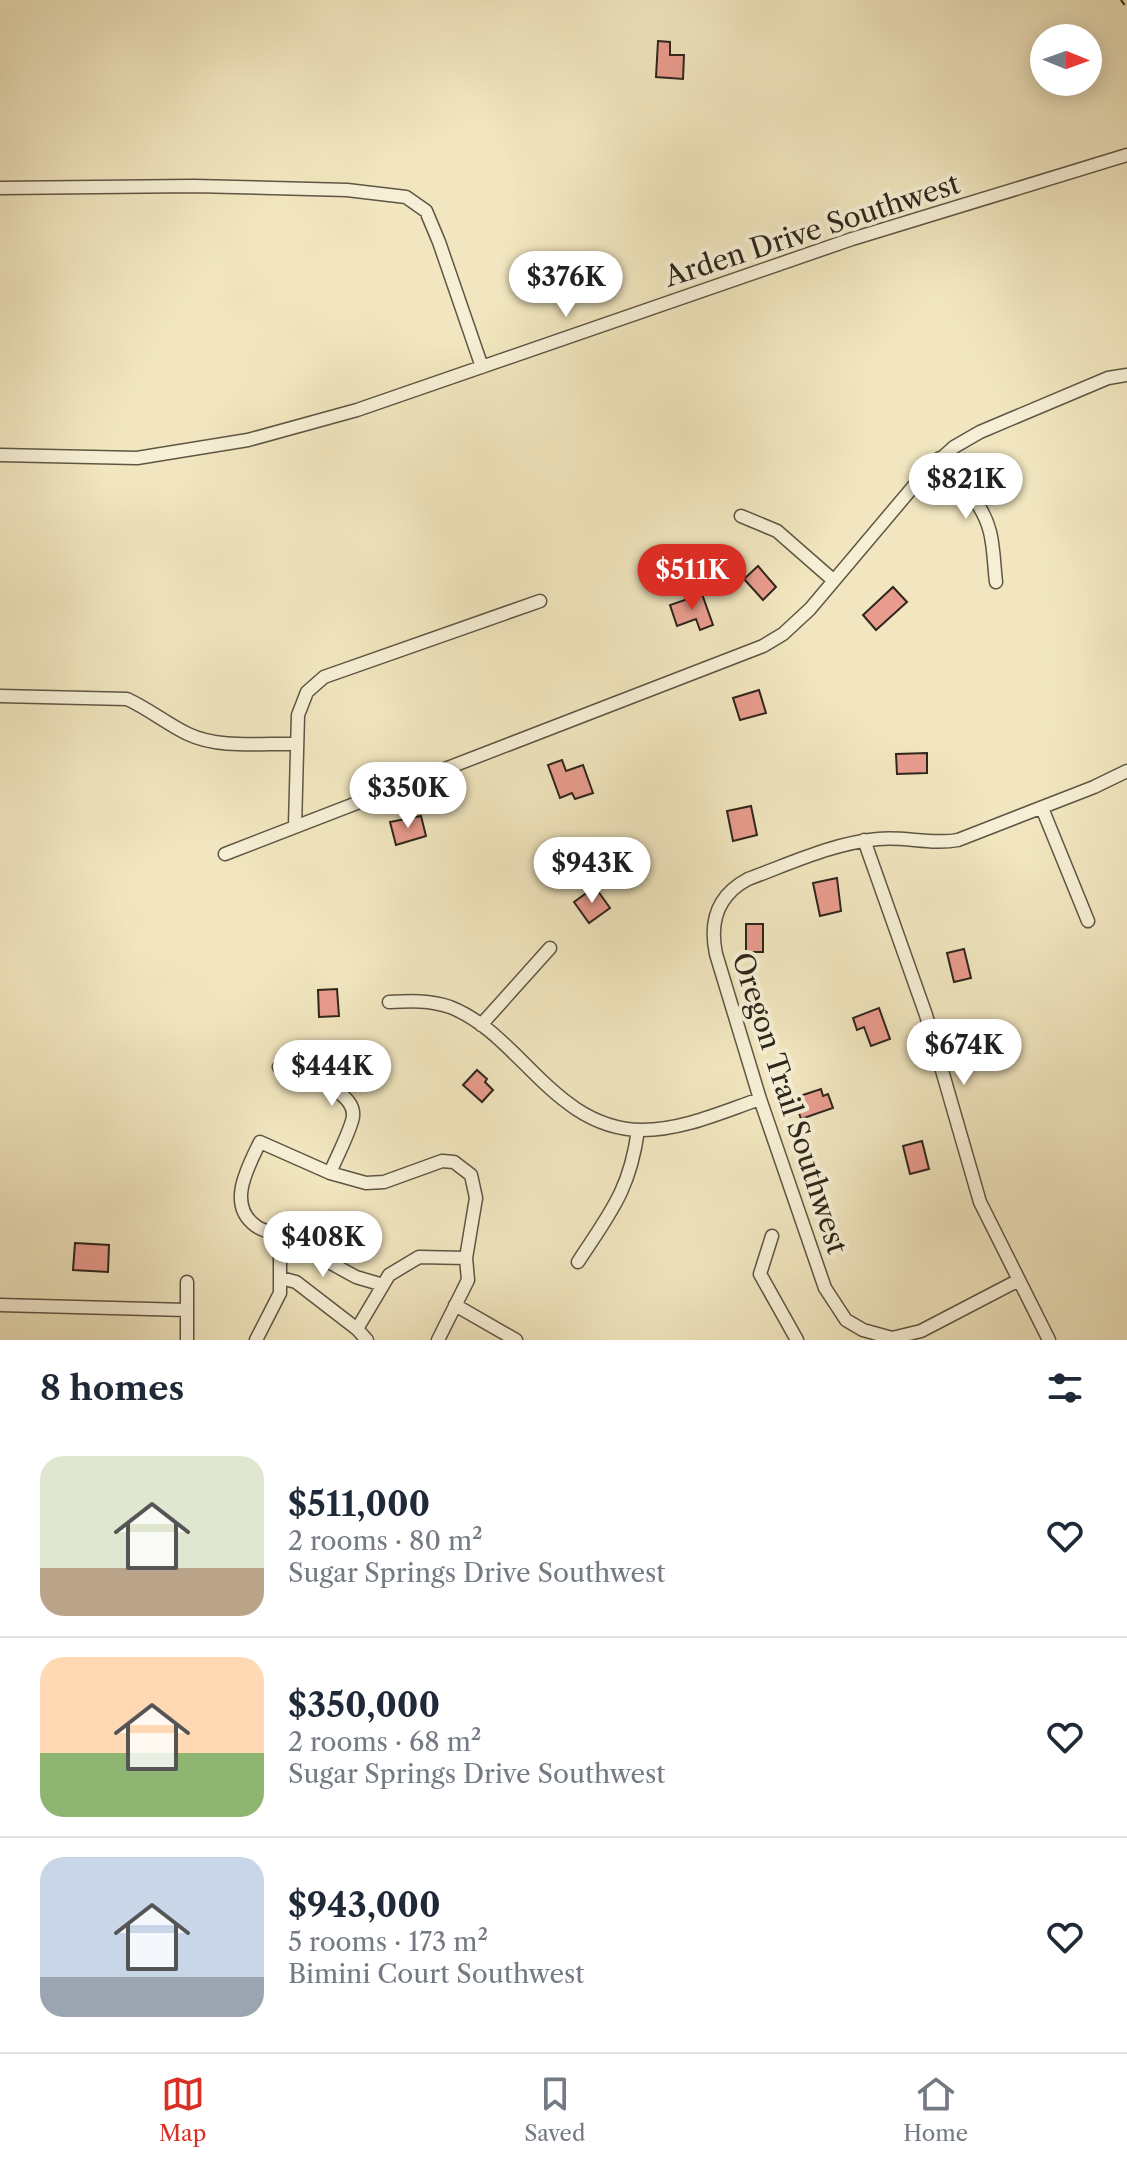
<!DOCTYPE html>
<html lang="en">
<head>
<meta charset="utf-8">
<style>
	:root { --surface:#fff; --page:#f2f2f3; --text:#1f2937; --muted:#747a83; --line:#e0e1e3; --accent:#d93025 }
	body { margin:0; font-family:"Libre Caslon Text",serif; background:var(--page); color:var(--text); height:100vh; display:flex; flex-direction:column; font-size:30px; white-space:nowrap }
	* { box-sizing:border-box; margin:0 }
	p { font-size:26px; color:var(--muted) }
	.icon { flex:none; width:44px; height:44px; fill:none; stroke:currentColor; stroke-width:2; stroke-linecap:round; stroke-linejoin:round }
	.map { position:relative; height:1340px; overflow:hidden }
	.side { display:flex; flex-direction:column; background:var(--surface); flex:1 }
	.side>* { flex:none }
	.needle { width:52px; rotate:91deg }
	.tools { position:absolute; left:1030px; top:24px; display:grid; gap:16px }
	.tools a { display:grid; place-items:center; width:72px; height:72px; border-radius:50%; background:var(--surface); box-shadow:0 4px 20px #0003; font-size:40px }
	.price { position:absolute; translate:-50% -68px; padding:0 18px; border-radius:28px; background:#fff; color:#222; font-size:26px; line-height:52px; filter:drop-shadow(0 2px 4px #0008) }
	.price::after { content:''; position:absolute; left:50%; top:48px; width:24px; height:18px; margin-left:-12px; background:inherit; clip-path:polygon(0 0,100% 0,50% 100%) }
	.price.active { background:var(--accent); color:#fff }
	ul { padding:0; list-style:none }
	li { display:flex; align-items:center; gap:24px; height:200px; padding:0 40px }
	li+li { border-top:2px solid var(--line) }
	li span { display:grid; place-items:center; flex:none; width:224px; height:160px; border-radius:24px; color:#555 }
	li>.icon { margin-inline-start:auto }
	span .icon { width:96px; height:96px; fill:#fffc; stroke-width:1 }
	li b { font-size:34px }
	h2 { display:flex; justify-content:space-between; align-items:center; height:96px; padding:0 40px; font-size:34px }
	.tab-bar { display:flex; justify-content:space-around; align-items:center; height:112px; border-top:2px solid var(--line); background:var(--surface); font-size:22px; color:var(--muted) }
	.tab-bar a { display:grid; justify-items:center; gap:4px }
	.tab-bar .active { color:var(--accent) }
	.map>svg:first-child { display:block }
	.building { fill:#e99c8e; stroke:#2e261b; stroke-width:2 }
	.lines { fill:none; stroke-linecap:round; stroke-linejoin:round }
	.minor-casing { stroke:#5f5644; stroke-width:15 }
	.path { stroke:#2e261b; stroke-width:2; stroke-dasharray:6 4; stroke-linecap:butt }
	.minor { stroke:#f6efd5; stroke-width:12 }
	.labels { text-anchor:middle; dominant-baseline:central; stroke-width:8; stroke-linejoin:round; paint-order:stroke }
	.street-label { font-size:28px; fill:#2e261b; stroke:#f6efd5 }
</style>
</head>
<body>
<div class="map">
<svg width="1127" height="1340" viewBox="0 0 1127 1340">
	<rect width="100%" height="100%" fill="#f1e6bf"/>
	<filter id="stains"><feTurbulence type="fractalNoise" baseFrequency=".0025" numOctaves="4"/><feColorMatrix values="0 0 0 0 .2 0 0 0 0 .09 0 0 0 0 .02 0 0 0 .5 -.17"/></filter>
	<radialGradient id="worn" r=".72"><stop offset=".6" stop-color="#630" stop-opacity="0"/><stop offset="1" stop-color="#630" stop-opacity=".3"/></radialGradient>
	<path class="building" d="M658 41 670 42V55H684L683 79 656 77Z
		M758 566 776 587 763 600 744 579Z
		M893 587 907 602 876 630 863 615Z
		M702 594 713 625 700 630 696 619 677 626 670 605Z
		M759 690 766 713 740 720 733 698Z
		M927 753V773L897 774 896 754Z
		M562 760 566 771 583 765 593 793 575 799 572 793 560 798 548 765Z
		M751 806 757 835 733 841 727 811Z
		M421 816 426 836 396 845 390 822Z
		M837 878 841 911 820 916 813 883Z
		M595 887 610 908 589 923 574 902Z
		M746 924H763V952H746Z
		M964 949 971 978 954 982 947 953Z
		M337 989 339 1016 319 1017 318 990Z
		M879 1008 890 1039 871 1046 864 1027 857 1030 853 1018Z
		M477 1070 487 1079 485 1082 493 1090 482 1102 463 1085Z
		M821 1089 823 1096 828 1094 833 1108 801 1119 794 1098Z
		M922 1141 929 1169 910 1174 903 1146Z
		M75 1243 109 1245 108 1272 73 1270Z"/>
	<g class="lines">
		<g class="minor-casing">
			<path id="minor" d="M0 188 194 186 347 190 406 197 426 211 439 242 482 367
				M0 455 137 458 248 440 357 410 852 239 1127 155
				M940 458C959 480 983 503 990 532 994 548 994 566 996 582
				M741 516 777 531 833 580
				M0 696 127 699C149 709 167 724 188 734 219 749 262 743 296 744
				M1042 808 1088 921
				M295 826 298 715 307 692 324 677 540 601
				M864 840 926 1015 980 1202 1049 1340
				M225 854 763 646 783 634 810 609 923 475 954 447 980 432 1108 378 1127 375
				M389 1002C410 1001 430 1000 450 1007 520 1034 554 1129 642 1130 683 1130 722 1112 760 1099
				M481 1025 550 948
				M279 1067C300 1075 362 1090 352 1121 347 1138 337 1156 330 1173
				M280 1235 356 1277 383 1285
				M772 1236 760 1274 797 1340
				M578 1262C610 1213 630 1190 638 1130
				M281 1278 296 1282 357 1329
				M1019 1280 921 1331 892 1338 863 1330 846 1320 825 1288 760 1099 716 954C709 921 718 895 748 879 789 864 833 843 878 839 904 836 931 845 958 840L1094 787 1127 771
				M0 1305 187 1310
				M455 1305 516 1340
				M187 1340V1282
				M256 1340 280 1293V1235C273 1232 262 1231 256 1226 226 1205 248 1167 260 1142L330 1173 366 1183 384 1182 442 1161 454 1162 471 1175 476 1198 466 1258 468 1280 438 1340
				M367 1340 357 1329 389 1275 419 1257 466 1258"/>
		</g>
		<path class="path" d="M1121 0 1127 8"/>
		<use href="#minor" class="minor"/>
	</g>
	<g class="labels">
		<g class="street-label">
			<text transform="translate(812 230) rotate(-18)">Arden Drive Southwest</text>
			<text transform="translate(790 1103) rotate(72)">Oregon Trail Southwest</text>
		</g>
	</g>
	<rect width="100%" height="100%" filter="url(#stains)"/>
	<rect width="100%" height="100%" fill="url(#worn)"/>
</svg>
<div class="tools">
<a><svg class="needle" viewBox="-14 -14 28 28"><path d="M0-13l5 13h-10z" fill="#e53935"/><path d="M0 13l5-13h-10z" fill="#747a83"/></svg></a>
</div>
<b class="price" style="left:566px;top:319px">$376K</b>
<b class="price" style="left:966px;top:521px">$821K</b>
<b class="price active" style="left:692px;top:612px">$511K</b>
<b class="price" style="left:408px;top:830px">$350K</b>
<b class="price" style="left:592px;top:905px">$943K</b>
<b class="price" style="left:964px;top:1087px">$674K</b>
<b class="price" style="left:332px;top:1108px">$444K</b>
<b class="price" style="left:323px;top:1279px">$408K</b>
</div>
<section class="side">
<h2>8 homes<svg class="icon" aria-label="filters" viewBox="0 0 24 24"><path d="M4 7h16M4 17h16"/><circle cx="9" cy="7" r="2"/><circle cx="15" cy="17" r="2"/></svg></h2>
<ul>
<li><span style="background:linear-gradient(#dfe7d0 70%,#b9a48a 0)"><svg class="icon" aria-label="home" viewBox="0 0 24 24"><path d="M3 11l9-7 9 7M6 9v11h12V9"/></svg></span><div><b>$511,000</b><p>2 rooms · 80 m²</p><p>Sugar Springs Drive Southwest</p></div><svg class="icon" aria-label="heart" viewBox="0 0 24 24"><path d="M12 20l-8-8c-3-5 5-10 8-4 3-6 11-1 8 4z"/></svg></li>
<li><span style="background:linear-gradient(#ffd9b3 60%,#8fb573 0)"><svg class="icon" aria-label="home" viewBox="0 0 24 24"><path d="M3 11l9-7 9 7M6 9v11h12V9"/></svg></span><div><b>$350,000</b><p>2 rooms · 68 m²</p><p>Sugar Springs Drive Southwest</p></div><svg class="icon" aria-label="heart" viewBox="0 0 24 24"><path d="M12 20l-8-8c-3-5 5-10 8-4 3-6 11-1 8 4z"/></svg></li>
<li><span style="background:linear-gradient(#c9d6e8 75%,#9aa5b1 0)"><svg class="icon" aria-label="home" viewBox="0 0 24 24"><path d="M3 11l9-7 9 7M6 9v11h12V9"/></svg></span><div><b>$943,000</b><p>5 rooms · 173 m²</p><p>Bimini Court Southwest</p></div><svg class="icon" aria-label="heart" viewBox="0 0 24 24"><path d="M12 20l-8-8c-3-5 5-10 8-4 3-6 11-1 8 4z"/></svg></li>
</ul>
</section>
<nav class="tab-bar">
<a class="active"><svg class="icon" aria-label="map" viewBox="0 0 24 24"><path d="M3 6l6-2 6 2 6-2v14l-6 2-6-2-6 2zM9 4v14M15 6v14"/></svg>Map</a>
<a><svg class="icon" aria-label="saved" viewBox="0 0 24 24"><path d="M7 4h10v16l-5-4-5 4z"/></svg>Saved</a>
<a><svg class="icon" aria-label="home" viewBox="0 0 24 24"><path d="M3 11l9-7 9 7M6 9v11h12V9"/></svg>Home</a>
</nav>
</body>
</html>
